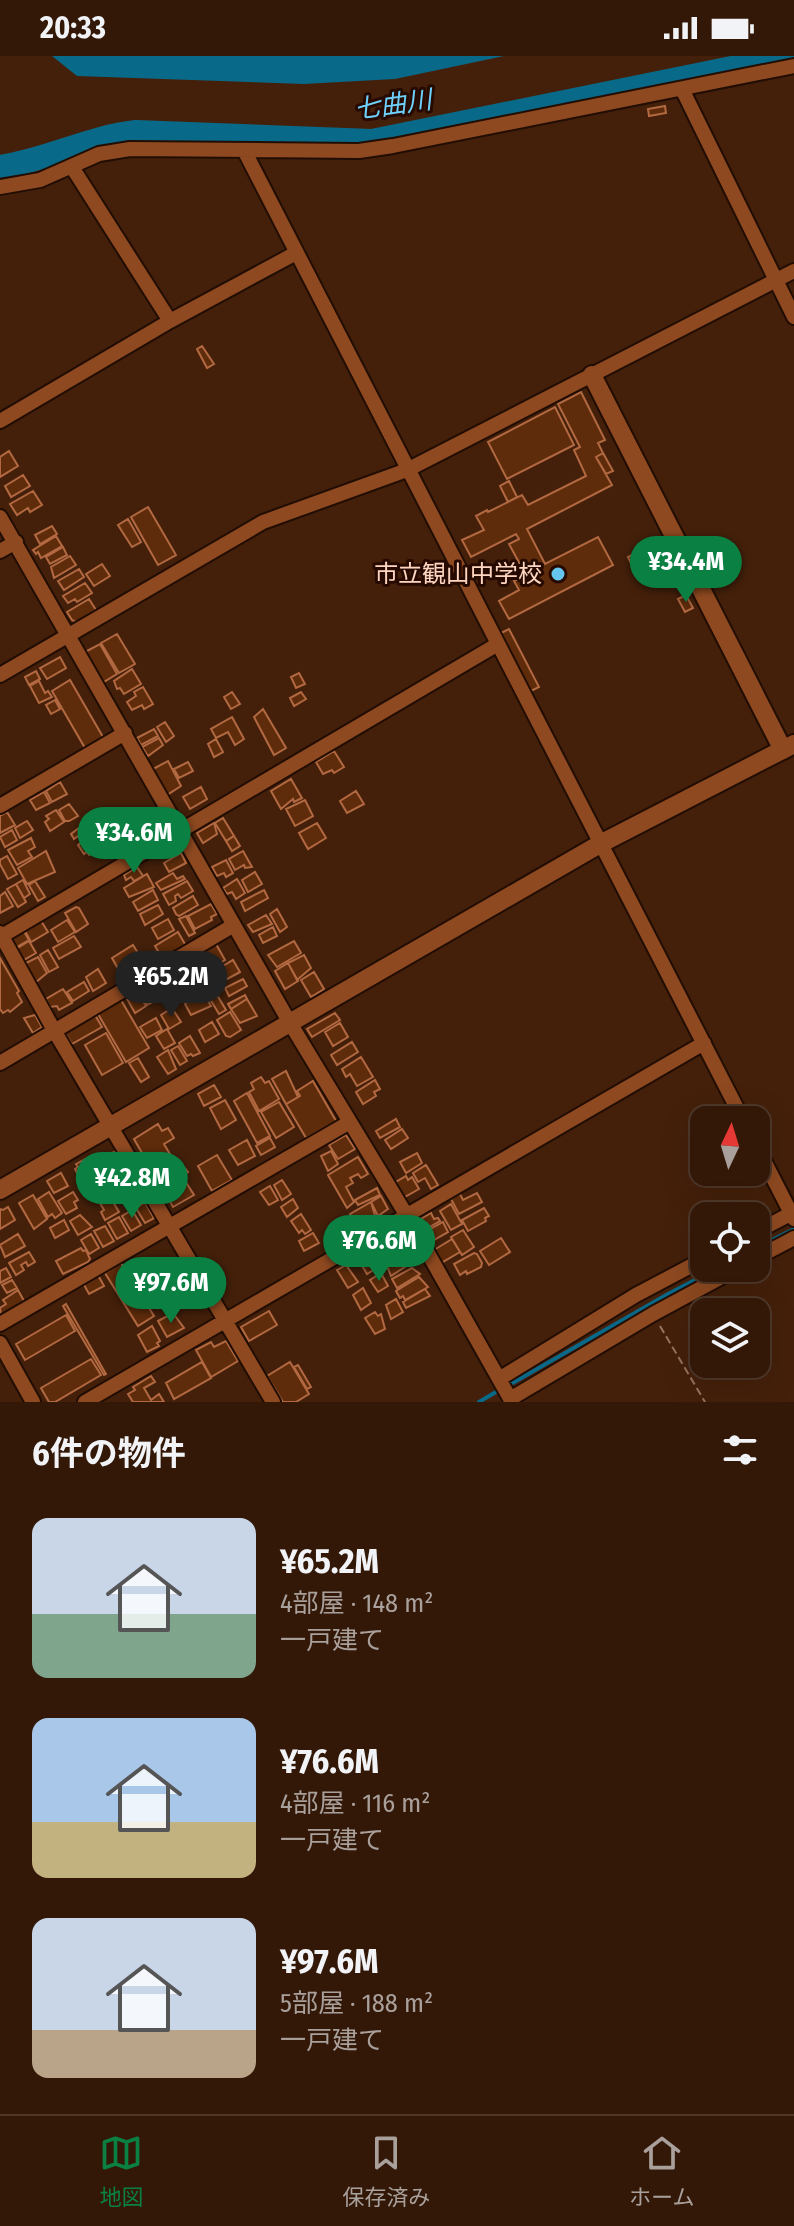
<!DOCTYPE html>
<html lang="ja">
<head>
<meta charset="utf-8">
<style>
	:root { --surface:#331808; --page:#3e2516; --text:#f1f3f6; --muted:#a9a09c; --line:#4e3729; --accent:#0b8043 }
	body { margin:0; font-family:"Fira Sans Condensed","Noto Sans JP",sans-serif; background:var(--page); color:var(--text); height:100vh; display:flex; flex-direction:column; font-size:30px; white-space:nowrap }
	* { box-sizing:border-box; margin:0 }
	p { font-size:26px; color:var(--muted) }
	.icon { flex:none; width:44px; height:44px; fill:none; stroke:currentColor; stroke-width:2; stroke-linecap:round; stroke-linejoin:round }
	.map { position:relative; height:1346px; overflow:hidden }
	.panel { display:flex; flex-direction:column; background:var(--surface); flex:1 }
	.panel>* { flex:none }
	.needle { width:52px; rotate:4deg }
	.buttons { position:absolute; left:690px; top:1050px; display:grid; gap:16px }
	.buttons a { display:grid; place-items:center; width:80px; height:80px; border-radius:16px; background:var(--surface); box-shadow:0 8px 32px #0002,0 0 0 2px var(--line); font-size:40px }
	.price { position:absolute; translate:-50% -68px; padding:0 18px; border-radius:28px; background:var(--accent); color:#fff; font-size:26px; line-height:52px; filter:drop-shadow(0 2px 4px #0008) }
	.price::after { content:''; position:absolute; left:50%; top:48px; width:24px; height:18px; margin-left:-12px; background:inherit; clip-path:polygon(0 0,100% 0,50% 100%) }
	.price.selected { background:#222; color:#fff }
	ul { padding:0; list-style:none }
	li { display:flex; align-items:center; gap:24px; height:200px; padding:0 32px }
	li span { display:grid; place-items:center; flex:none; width:224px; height:160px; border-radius:16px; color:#555 }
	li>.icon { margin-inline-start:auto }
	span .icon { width:96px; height:96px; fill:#fffc; stroke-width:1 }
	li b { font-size:34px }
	h2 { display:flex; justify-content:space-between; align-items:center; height:96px; padding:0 32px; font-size:34px }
	.status { display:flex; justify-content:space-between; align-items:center; height:56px; padding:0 40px; background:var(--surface); direction:ltr }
	.status svg { height:22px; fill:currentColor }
	.tab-bar { display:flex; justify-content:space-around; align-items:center; height:112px; border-top:2px solid var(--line); background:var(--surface); font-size:22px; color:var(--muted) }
	.tab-bar a { display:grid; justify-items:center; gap:4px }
	.tab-bar .selected { color:var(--accent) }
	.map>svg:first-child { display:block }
	.water { fill:#096989 }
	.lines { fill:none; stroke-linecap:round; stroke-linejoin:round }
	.stream { stroke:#096989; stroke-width:4 }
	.river { stroke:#096989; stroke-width:24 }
	.building { fill:#5f2c0b; stroke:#b26942; stroke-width:2 }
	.minor-casing { stroke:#220d03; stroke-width:18 }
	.tertiary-casing { stroke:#220d03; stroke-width:22 }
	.path { stroke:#98725c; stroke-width:2; stroke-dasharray:8 4; stroke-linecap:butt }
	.minor { stroke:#8e4920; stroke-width:14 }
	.tertiary { stroke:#8e4920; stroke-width:18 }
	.poi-dot { fill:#65c5ee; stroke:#260a00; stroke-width:3 }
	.labels { text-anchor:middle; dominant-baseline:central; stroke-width:6; stroke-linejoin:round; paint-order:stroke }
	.poi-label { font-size:24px; fill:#fed5c0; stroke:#260a00; text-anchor:end }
	.water-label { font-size:26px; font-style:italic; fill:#6ed1fc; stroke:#260a00 }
</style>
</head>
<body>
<div class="status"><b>20:33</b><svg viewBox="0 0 49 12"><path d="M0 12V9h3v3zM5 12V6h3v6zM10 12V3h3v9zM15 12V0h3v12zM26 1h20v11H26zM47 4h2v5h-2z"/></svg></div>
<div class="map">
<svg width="794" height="1346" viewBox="0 0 794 1346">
	<rect width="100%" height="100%" fill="#44200a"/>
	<path class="water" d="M52 0H504L395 23 304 28 77 20Z"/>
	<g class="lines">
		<path class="stream" d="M756 1192 794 1173
			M509 1329 668 1238 718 1212
			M479 1346 501 1333"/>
		<path class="river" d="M0 111C48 104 89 81 136 76L372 85 791 0"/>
	</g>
	<path class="building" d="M665 50 666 57 649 60 648 53Z
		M202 290 214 308 207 312 197 293Z
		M581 336 605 384 598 387 603 397 596 401 612 429 527 473 545 508 598 481 613 509 509 563 499 545 519 534 514 525 535 514 532 507 522 512 509 488 519 483 516 478 471 501 462 484 484 474 476 460 487 454 488 456 522 439 528 449 586 420 574 394 580 391 558 348Z
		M555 351 574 389 507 423 488 386Z
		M9 395 18 410 0 421V401Z
		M603 397 613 415 606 418 596 401Z
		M23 419 30 430 11 441 5 430Z
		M509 425 517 441 508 446 500 430Z
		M33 435 42 449 30 456 28 452 17 459 10 448Z
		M148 451 176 499 158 509 131 461Z
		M128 463 141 486 132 491 118 469Z
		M52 470 57 478 40 488 35 479Z
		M56 480 62 490 41 502 38 496 36 498 33 494Z
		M658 489 671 514 663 517 651 492Z
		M63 491 67 499 50 508 46 501Z
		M640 495 653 511 637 520 628 501Z
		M70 500 76 509 54 522 51 511Z
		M102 508 110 520 94 530 86 518Z
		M79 513 84 521 64 534 58 525Z
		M85 527 92 537 77 546 75 543 68 547 63 540Z
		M686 539 693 552 685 556 678 543Z
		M89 543 96 554 76 566 72 564 67 556Z
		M509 573 539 631 531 635 501 577Z
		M117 578 135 608 119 617 101 587Z
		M100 588 117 618 102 627 85 596Z
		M60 601 66 612 47 623 40 612Z
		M132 613 141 628 124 638 120 632 117 633 114 625Z
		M36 615 40 623 29 629 25 621Z
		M299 617 305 628 296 632 291 621Z
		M70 624 103 681 85 692 52 635Z
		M39 625 45 637 48 635 52 641 39 647 30 630Z
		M143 631 153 648 144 653 142 649 132 654 127 646 136 640 134 636Z
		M232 636 240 648 231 653 224 641Z
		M301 636 306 643 294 650 290 642Z
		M55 644 60 653 51 658 46 649Z
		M263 653 286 692 274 699 254 661Z
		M232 661 244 683 235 689 228 676 216 682 211 673Z
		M165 666 174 680 166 686 157 671Z
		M154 673 158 680 141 689 137 682Z
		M159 682 163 689 148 700 142 691Z
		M216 683 223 696 214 701 208 688Z
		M334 695 344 711 334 717 332 714 323 718 316 706Z
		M168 705 181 730 167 739 153 713Z
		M188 706 193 715 179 722 174 713Z
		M291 723 302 742 294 746 293 743 281 753 271 735Z
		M60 726 67 738 52 746 46 735Z
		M201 731 207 743 190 753 183 741Z
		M356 735 364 748 347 757 340 745Z
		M44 736 50 747 36 754 30 744Z
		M305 744 313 760 295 770 286 753Z
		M69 748 78 760 69 765H65L59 754Z
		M56 754 64 766 50 775 45 766 49 763 46 760Z
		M7 756 15 769 0 777V760Z
		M223 762 234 780 226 785 215 767Z
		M27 765 33 774 20 782 15 772Z
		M214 767 217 778 203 787 197 777Z
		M317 767 326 782 308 793 299 777Z
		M83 769 99 793 89 799 87 796 84 798 78 789 82 786 78 780 74 783 71 778Z
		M12 774 17 784 5 791 0 781Z
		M234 780 240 790 232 795 226 785Z
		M31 782 35 791 28 795 32 801 17 809 8 794Z
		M46 795 55 816 27 828 18 812Z
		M243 795 252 811 245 812 244 809 235 814 229 803Z
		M181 797 186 807 169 816 164 807Z
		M7 800 17 818 8 823 0 808V804Z
		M226 804 233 817 226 821 224 817 217 820 212 811Z
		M137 811 143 820 134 825 131 821 126 824 124 819Z
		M255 816 262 828 248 836 242 824Z
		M173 817 177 823 183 820 185 823 161 834 156 827Z
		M147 818 154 831 129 841 124 832Z
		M237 823 245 837 236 843 232 836 227 838 223 832Z
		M23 824 30 838 24 842 16 828Z
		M35 825 45 841 38 845 29 829Z
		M187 825 193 835 181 842 178 838 175 840 176 845 169 849 163 838Z
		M16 828 26 846 18 851 7 833Z
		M153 834 158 844 138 855 133 846Z
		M264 834 268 842 245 855 241 846Z
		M5 836 13 850 0 857V840Z
		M193 840 198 849 179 860 176 858 173 852Z
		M211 848 217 858 211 861 212 864 195 873 188 860Z
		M158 849 163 858 145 869 140 858Z
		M76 851 79 852 88 868 76 876 65 857Z
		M277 853 287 871 280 876 270 858Z
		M266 859 272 868 253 876 248 869Z
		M186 860 195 877 189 880 179 863Z
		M168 863 174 874 158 883 152 872Z
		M67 864 75 876 58 886 51 874Z
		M41 865 48 876 31 886 25 875Z
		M273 871 277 880 263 887 259 879Z
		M23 874 29 884 15 892 11 881Z
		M178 876 186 890 174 897 161 900 155 890Z
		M74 880 81 891 59 903 53 892Z
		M29 885 36 897 22 905 16 893Z
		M294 885 301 897 277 911 268 899Z
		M216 888 225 904 208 915 198 898Z
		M133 889 141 902 120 916 112 902Z
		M48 894 58 911 49 916 40 899Z
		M304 899 311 912 297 924 288 907Z
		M38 901 47 917 35 927 26 907Z
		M0 902 19 935 17 937 22 946 10 956 8 954 3 957 0 953Z
		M233 904 240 916 220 927 213 916Z
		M186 907 191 916 174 925 169 916Z
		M288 907 298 925 285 933 275 915Z
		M98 913 106 927 93 935 86 921Z
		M200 913 208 926 192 934 190 930 182 935 179 932 174 935 171 930Z
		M314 916 324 933 311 941 301 924Z
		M243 923 247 930 229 940 225 932Z
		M84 926 89 935 73 945 67 936Z
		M151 927 153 931 156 929 163 941 147 949 138 934Z
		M63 933 72 947 59 954 57 950 50 951 46 943Z
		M202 934 211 950 191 959 185 948Z
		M214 934 226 954 219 958 207 938Z
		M137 935 146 950 135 957 126 941Z
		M245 939 247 943 231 953 228 948Z
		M247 943 257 960 240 967 231 953Z
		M121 944 149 992 126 1006 98 958Z
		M172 952 181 966 169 973 161 959Z
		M230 956 241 974 230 981 226 980 217 964Z
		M335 957 340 964 312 981 307 973Z
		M35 959 42 971 33 977 24 962Z
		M95 959 102 971 72 988 65 977Z
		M156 962 162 974 147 982 140 971Z
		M212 966 219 978 205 986 199 974Z
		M340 967 348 981 333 990 325 976Z
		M167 973 175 987 164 993 156 980Z
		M106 977 123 1007 102 1019 85 989Z
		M190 980 200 997 193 1000 191 998 187 1000 179 987Z
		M352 986 358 996 337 1009 331 999Z
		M178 990 187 1005 180 1009 171 994Z
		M168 994 176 1013 168 1018 157 1001Z
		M361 1001 373 1021 357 1030 350 1018 346 1021 342 1013Z
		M138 1002 149 1021 141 1026 129 1007Z
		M286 1015 298 1041 286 1048 272 1023Z
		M261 1021 265 1027 269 1025 279 1043 259 1055 249 1036 254 1033 251 1027Z
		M375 1024 380 1033 374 1036 376 1040 363 1048 356 1036Z
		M313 1025 336 1065 306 1082 286 1048 300 1040 297 1035Z
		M214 1029 221 1041 204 1050 198 1038Z
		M247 1037 270 1080 257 1087 234 1045Z
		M225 1044 236 1064 221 1073 210 1052Z
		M279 1046 294 1071 276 1082 261 1056Z
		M396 1063 400 1071 380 1082 376 1075Z
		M158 1068 162 1075 168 1072 174 1082 164 1088 180 1115 185 1112 188 1116 182 1120 194 1139 173 1151 134 1083Z
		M402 1073 408 1082 391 1093 385 1084Z
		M346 1079 355 1093 338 1103 329 1089Z
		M270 1082 275 1091 261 1099 256 1090Z
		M247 1084 255 1100 238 1109 229 1094Z
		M116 1095 125 1113 112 1119 111 1117 104 1120 96 1105Z
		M331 1095 338 1108 328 1115 321 1100Z
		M417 1097 422 1107 406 1117 400 1106Z
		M217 1099 232 1124 212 1135 198 1110Z
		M358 1101 368 1118 361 1122 358 1118 350 1122 353 1127 346 1131 354 1146 347 1152 328 1119Z
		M87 1102 95 1115 79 1121 75 1113 78 1111 76 1108Z
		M426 1109 438 1129 431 1133 425 1122 418 1126 413 1117Z
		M128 1116 137 1132 127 1138 118 1121Z
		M61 1117 68 1130 54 1137 47 1125Z
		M406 1120 408 1124 412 1121 419 1133 403 1142 394 1127Z
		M99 1121 106 1132 95 1141 92 1136 88 1138 84 1130Z
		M116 1123 124 1138 115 1144 106 1129Z
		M282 1124 291 1138 282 1144 274 1129Z
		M270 1130 278 1144 269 1149 260 1136Z
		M377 1132 380 1139 358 1149 355 1144Z
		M49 1136 62 1157 55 1162 52 1158 48 1161 38 1143Z
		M73 1136 78 1144 74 1146 77 1152 66 1158 58 1145Z
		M477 1137 482 1146 459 1158 451 1143 460 1138 463 1144Z
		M33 1139 47 1163 34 1173 19 1147Z
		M381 1140 388 1153 378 1160 371 1146Z
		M110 1141 119 1156 105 1164 101 1156 104 1154 100 1147Z
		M293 1143 298 1152 287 1161 281 1151Z
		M145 1146 154 1162 145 1167 136 1152Z
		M371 1146 376 1163 359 1173 350 1158Z
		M451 1148 462 1168 451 1174 440 1155Z
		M8 1151 15 1164 0 1173V1153L3 1154Z
		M484 1152 489 1160 485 1162 486 1165 468 1175 462 1164Z
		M132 1154 141 1169 131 1175 122 1160Z
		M431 1157 434 1163 438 1162 440 1165 424 1174 419 1164Z
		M301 1158 311 1174 305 1178 302 1174 299 1177 291 1165Z
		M80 1159 92 1171 78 1179 70 1165Z
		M119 1161 128 1177 117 1183 108 1167Z
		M64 1164 69 1174 55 1182 50 1172Z
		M443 1166 448 1176 432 1185 427 1175Z
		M105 1170 114 1185 103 1191 94 1175Z
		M463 1174 474 1191 462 1199 451 1181Z
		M399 1175 410 1189 399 1195 398 1193 395 1194 388 1182Z
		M313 1177 319 1187 304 1195 299 1185Z
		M18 1178 25 1190 5 1201 0 1189Z
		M91 1178 99 1192 89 1198 81 1184Z
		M501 1182 510 1196 489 1209 480 1195Z
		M383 1183 394 1202 382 1209 373 1194 376 1191 375 1189Z
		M452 1183 460 1196 441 1207 434 1194Z
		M366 1191 378 1211 367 1218 355 1198Z
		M81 1192 83 1195 86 1194 90 1203 88 1206 63 1218 56 1205Z
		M413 1195 417 1203 391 1220 387 1210Z
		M29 1196 35 1206 28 1210 26 1206 21 1209 24 1214 16 1219 9 1207Z
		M474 1197 477 1198 482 1207 481 1211 467 1218 466 1215 460 1219 454 1208Z
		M121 1207 154 1260 138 1270 105 1217Z
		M346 1209 358 1226 348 1232 337 1214Z
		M6 1212 11 1221 0 1227V1215Z
		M412 1212 420 1218 397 1232 392 1223Z
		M381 1217 388 1230 378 1236 370 1224Z
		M98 1219 104 1230 89 1238 83 1227Z
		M419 1221 428 1231 405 1244 403 1240 400 1242 396 1235Z
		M12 1224 17 1232 7 1237 2 1229Z
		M363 1232 371 1247 361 1254 353 1239Z
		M425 1233 430 1240 406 1252 403 1246Z
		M18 1234 24 1245 1 1259 0 1252 6 1248 3 1244Z
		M396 1243 403 1256 391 1263 386 1249Z
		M66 1248 106 1318 104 1319 63 1250Z
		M269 1255 277 1269 249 1285 241 1271Z
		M375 1256 378 1260 381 1258 385 1273 375 1278 365 1262Z
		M173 1257 184 1272 167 1281 158 1265Z
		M66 1259 75 1275 25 1304 16 1288Z
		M152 1270 160 1285 157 1287 159 1290 147 1296 138 1279Z
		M226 1285 238 1305 211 1321 196 1294 211 1286 214 1291Z
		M91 1303 101 1319 55 1346H49L41 1332Z
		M202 1306 211 1322 174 1343 166 1327Z
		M290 1306 309 1338 296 1346H283L267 1320Z
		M298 1309 311 1331 307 1333 294 1311Z
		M151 1320 155 1326 144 1332 151 1344 159 1338 164 1346H133L128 1338 135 1334 133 1331Z"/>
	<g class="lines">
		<g class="minor-casing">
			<path id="minor" d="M682 33 794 261
				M244 94 743 1064
				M72 111 170 265
				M0 131 40 124 99 98 130 93 359 95 393 90 794 10
				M0 365 170 265 296 197
				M0 461 290 967 407 1160 512 1346
				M0 495 16 486
				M0 619 263 466 407 414 794 215
				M0 750 125 677
				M0 877 55 976 273 1346
				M0 881 498 588
				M0 1007 234 869
				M756 1089 794 1163
				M756 1176 794 1156
				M756 1202 794 1182
				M0 1268 350 1066
				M0 1287 33 1346
				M499 1323 636 1239 704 1203
				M510 1343 653 1258 738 1212
				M85 1346 704 987"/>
		</g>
		<g class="tertiary-casing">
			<path id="tertiary" d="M592 319 783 694
				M0 1134 600 788 794 688"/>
		</g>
		<path class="path" d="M660 1270 705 1346"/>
		<use href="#minor" class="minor"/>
		<use href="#tertiary" class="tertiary"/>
	</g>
	<circle class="poi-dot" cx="558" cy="518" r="8"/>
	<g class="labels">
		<g class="poi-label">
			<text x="542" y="518">市立観山中学校</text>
		</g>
		<g class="water-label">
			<text transform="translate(393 49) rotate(-8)">七曲川</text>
		</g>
	</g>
</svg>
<div class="buttons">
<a><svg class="needle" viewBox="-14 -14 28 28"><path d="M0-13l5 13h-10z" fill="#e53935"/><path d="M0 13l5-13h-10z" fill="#a9a09c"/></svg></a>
<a><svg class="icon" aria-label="locate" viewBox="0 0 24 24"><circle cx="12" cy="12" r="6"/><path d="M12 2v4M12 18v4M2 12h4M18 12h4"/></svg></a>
<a><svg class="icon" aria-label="layers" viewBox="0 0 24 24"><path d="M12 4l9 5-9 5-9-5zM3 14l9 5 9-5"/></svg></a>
</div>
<b class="price" style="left:686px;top:548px">¥34.4M</b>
<b class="price" style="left:134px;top:819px">¥34.6M</b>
<b class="price selected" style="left:171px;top:963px">¥65.2M</b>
<b class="price" style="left:132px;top:1164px">¥42.8M</b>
<b class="price" style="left:379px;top:1227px">¥76.6M</b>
<b class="price" style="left:171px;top:1269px">¥97.6M</b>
</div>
<section class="panel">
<h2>6件の物件<svg class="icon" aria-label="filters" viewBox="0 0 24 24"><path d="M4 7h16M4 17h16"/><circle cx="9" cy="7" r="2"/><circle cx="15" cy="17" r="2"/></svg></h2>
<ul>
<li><span style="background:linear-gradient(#c9d6e8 60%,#7fa58c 0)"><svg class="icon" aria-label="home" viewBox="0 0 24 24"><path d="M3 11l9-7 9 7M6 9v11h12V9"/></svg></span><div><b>¥65.2M</b><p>4部屋 · 148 m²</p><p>一戸建て</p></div></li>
<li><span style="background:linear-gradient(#a9c7e8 65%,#c2b280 0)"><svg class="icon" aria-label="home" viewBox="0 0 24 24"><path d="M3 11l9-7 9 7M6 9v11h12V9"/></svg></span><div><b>¥76.6M</b><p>4部屋 · 116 m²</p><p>一戸建て</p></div></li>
<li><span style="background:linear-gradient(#c9d6e8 70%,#b9a48a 0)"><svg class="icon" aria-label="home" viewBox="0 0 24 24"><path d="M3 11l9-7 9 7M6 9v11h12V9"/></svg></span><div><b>¥97.6M</b><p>5部屋 · 188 m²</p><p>一戸建て</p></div></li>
</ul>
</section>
<nav class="tab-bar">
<a class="selected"><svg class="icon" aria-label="map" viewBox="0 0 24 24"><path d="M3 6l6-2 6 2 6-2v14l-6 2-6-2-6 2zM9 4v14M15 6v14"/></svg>地図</a>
<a><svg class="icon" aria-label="saved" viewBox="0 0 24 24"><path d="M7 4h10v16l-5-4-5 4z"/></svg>保存済み</a>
<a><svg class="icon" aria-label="home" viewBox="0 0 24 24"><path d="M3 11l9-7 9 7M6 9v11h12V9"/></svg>ホーム</a>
</nav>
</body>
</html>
